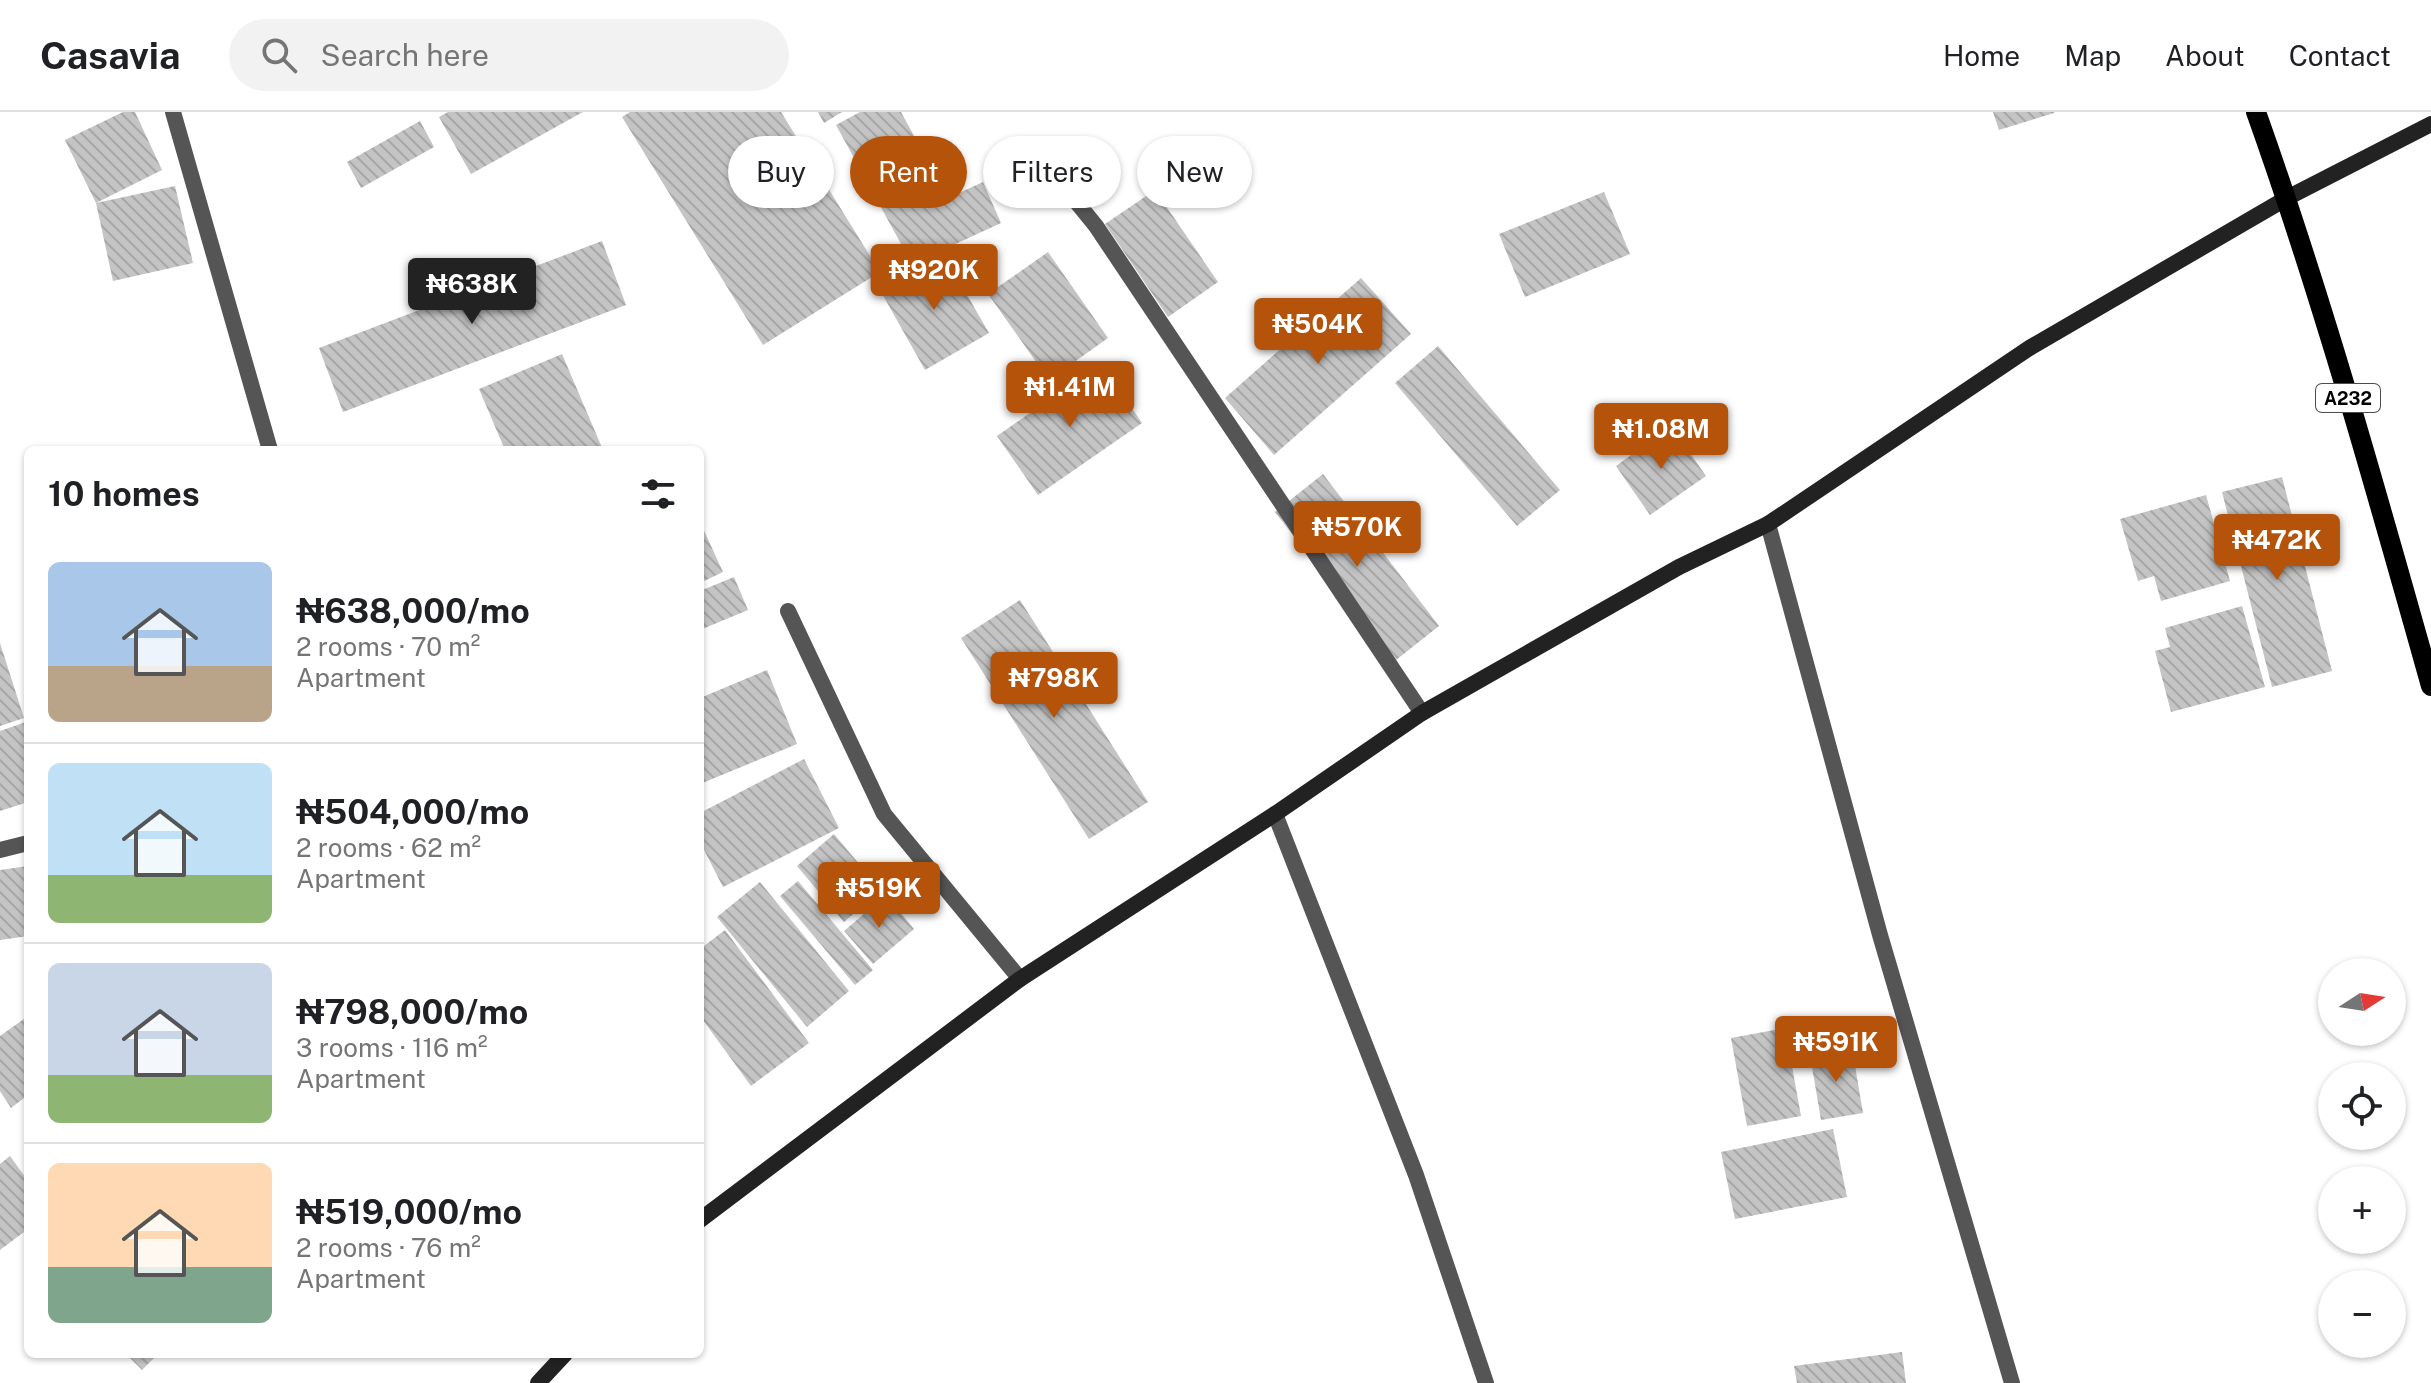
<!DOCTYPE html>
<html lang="en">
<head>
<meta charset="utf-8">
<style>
	:root { --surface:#fff; --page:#f2f2f2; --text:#202124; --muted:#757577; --line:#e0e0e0; --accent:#b45309 }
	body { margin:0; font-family:"Public Sans",sans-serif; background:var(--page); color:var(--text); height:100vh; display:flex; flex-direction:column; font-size:30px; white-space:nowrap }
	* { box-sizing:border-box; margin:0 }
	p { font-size:26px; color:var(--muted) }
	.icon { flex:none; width:44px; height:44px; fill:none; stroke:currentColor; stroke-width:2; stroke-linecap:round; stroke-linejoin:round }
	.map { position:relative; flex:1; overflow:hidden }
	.panel { position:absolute; left:24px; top:334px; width:680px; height:912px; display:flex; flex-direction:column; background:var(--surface); border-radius:12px; box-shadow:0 2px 6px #0004 }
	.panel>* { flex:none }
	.guide { position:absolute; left:728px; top:24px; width:760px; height:72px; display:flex; gap:16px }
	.needle { width:52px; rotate:78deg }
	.tools { position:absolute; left:2318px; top:846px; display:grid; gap:16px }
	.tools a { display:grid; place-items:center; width:88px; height:88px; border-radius:50%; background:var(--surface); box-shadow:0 2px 6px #0004; font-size:40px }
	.price { position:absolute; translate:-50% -68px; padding:0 18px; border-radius:8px; background:var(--accent); color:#fff; font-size:26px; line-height:52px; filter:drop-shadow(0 2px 4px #0008) }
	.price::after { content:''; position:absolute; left:50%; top:48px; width:24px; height:18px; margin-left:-12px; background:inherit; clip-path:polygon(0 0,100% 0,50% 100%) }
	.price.current { background:#222; color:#fff }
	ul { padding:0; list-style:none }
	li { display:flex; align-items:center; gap:24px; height:200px; padding:0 24px }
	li+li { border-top:2px solid var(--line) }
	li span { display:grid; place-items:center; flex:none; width:224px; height:160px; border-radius:12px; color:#555 }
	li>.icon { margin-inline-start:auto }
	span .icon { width:96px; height:96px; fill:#fffc; stroke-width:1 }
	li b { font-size:34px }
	h2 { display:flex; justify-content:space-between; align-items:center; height:96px; padding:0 24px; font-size:34px }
	.pill { padding:0 28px; border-radius:36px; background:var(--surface); box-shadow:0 2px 6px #0004; font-size:28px; line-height:72px }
	.pill.current { background:var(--accent); color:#fff }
	header { display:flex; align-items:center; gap:48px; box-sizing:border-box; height:112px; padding:0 40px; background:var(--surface); border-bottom:2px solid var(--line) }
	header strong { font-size:38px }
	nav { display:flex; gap:44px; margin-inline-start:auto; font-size:28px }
	.search { width:560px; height:72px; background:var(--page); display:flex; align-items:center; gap:20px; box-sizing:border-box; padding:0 28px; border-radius:44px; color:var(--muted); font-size:30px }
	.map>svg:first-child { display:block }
	.building { fill:url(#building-back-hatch) }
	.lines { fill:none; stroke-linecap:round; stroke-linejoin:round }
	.street { stroke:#555; stroke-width:16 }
	.secondary { stroke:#222; stroke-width:16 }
	.primary { stroke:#000; stroke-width:20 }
	.labels { text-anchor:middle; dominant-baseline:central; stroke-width:6; stroke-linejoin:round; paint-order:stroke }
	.shield { fill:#fff; stroke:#4c4c4c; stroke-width:2 }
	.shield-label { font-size:18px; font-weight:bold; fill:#000 }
</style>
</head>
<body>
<header>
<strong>Casavia</strong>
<div class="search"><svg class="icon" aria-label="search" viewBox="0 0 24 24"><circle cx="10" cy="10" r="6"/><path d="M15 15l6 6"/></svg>Search here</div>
<nav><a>Home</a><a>Map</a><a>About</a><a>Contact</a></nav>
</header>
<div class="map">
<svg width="2431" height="1271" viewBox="0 0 2431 1271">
	<defs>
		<pattern id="building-back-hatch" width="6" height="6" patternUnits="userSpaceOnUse" patternTransform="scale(2)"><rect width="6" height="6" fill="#c4c4c4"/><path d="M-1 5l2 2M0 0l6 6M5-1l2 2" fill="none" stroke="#a7a7a7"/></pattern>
	</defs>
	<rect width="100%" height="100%" fill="#fff"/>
	<path class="building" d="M123 0H135L162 58 96 91 175 74 193 151 113 169 96 91 65 28Z
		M448 0H583L471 62 439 5Z
		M630 0H781L880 160 763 233 622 5Z
		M818 0H842L824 11Z
		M860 0H901L948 86 983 70 1001 111 912 152 836 13Z
		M1993 0H2054V1L1999 18Z
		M420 9 434 35 361 76 347 50Z
		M1155 78 1218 170 1168 205 1105 112Z
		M1604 80 1630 142 1525 185 1499 122Z
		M602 129 626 193 343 300 319 236Z
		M1048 140 1108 226 1049 268 988 182Z
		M943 141 989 221 925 258 880 178Z
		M1361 166 1411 222 1274 343 1225 286Z
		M1438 234 1560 378 1517 414 1395 271Z
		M562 242 603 338H505L479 277Z
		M1101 251 1142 311 1038 383 997 324Z
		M1671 314 1706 364 1650 403 1616 354Z
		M1323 362 1439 514 1391 552 1275 400Z
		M2282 365 2332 559 2272 575 2222 380Z
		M2206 383 2230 469 2161 489 2154 464 2138 469 2120 407Z
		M700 410 723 460 700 471Z
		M734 465 748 498 700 518V479Z
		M1020 488 1148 690 1089 727 961 526Z
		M2242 494 2265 575 2171 600 2155 539 2170 535 2165 516Z
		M0 531 24 606 0 614Z
		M767 558 797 632 700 672V586Z
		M26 610 28 690 0 699V619Z
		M804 647 839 716 723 775 700 730V701Z
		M834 722 881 778 844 810 797 754Z
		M28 754V824L0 828V758Z
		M798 769 873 858 855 873 780 784Z
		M760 770 849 879 807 915 717 805Z
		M886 783 914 817 873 852 844 819Z
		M725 818 809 931 751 974 700 904V837Z
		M28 904V983L11 996 0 979V924Z
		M1785 916 1801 1004 1747 1014 1731 926Z
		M1852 936 1863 1001 1821 1008 1810 943Z
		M1833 1017 1847 1085 1735 1107 1721 1040Z
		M10 1044 28 1069V1117L0 1138V1052Z
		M1902 1240 1906 1271H1797L1794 1254Z
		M126 1242H158L142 1258Z"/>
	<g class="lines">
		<path class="street" d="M173 0 270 338
			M1035 39 1096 114 1422 601
			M1768 412 1880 823 2012 1271
			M788 499 884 702 1020 867
			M1275 702 1416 1063 1486 1271
			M0 738 28 731"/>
		<path class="secondary" d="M700 1108 1020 867 1275 702 1422 601 1679 455 1768 412 2031 235 2287 86 2431 12
			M538 1271 565 1242"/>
		<path class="primary" d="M2256 0C2323 188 2377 382 2431 574"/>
	</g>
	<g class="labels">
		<rect class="shield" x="2316" y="272" width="64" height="28" rx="6"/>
		<g class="shield-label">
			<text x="2348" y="286">A232</text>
		</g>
	</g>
</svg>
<div class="tools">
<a><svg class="needle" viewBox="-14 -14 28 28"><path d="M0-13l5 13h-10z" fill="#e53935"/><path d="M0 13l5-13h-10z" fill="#757577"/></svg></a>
<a><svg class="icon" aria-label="locate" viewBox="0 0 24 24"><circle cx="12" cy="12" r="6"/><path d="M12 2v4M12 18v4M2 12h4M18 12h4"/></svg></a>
<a>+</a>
<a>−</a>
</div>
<b class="price" style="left:934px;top:200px">₦920K</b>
<b class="price current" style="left:472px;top:214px">₦638K</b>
<b class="price" style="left:1318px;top:254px">₦504K</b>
<b class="price" style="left:1070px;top:317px">₦1.41M</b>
<b class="price" style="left:1661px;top:359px">₦1.08M</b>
<b class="price" style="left:1357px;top:457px">₦570K</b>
<b class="price" style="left:2277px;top:470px">₦472K</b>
<b class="price" style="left:1054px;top:608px">₦798K</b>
<b class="price" style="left:879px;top:818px">₦519K</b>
<b class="price" style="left:1836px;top:972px">₦591K</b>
<div class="guide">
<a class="pill">Buy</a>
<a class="pill current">Rent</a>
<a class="pill">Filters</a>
<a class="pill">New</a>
</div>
<section class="panel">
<h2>10 homes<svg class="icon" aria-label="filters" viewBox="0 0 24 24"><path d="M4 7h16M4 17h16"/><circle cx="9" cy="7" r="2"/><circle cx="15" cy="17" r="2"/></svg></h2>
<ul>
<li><span style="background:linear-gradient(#a9c7e8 65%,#b9a48a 0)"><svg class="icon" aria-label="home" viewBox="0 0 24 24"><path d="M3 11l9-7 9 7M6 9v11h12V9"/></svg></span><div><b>₦638,000/mo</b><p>2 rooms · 70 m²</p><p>Apartment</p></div></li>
<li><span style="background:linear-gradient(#bfe0f5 70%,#8fb573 0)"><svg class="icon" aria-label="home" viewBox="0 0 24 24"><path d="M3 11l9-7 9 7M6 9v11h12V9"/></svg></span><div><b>₦504,000/mo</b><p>2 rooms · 62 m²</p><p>Apartment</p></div></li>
<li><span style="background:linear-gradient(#c9d6e8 70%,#8fb573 0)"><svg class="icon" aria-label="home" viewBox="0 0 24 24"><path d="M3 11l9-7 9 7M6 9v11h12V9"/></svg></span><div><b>₦798,000/mo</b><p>3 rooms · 116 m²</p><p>Apartment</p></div></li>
<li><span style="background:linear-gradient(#ffd9b3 65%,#7fa58c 0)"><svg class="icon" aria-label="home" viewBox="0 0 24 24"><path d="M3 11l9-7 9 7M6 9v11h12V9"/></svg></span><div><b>₦519,000/mo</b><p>2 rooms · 76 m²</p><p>Apartment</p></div></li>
</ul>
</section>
</div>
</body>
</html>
